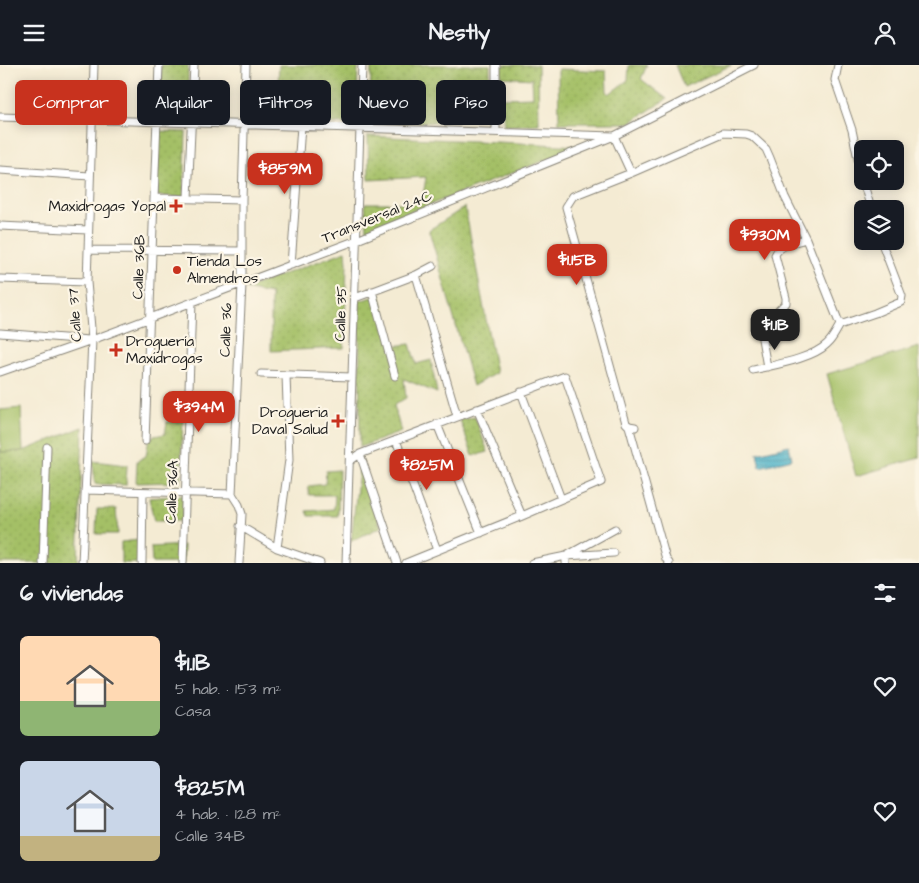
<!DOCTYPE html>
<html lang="es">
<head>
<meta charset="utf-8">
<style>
	:root { --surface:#171b24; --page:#242831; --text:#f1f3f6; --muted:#9ea1a6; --accent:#c8321e }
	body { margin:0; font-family:"Architects Daughter",sans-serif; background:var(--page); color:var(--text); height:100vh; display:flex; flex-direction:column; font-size:19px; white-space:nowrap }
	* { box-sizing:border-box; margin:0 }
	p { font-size:16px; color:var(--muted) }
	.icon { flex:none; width:28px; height:28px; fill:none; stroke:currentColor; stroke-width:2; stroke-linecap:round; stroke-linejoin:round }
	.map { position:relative; height:498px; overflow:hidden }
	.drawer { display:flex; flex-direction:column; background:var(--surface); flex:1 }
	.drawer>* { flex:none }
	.top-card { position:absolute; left:15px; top:15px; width:500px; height:45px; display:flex; gap:10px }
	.buttons { position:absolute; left:854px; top:75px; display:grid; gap:10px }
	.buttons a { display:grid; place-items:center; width:50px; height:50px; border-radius:8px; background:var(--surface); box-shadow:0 2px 12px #0003; font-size:25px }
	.price { position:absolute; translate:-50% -42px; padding:0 11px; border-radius:10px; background:var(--accent); color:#fff; font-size:16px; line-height:32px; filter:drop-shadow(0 1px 2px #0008) }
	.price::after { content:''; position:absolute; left:50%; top:30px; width:15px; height:11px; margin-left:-8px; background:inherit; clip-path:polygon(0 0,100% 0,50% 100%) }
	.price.selected { background:#222; color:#fff }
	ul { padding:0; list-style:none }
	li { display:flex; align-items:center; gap:15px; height:125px; padding:0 20px }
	li span { display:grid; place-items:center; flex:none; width:140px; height:100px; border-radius:8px; color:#555 }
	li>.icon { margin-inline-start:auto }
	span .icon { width:60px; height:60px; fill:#fffc; stroke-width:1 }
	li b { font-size:21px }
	h2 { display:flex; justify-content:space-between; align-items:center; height:60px; padding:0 20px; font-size:21px }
	.chip { padding:0 18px; border-radius:8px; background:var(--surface); box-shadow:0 2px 12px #0003; font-size:18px; line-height:45px }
	.chip.selected { background:var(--accent); color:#fff }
	header { display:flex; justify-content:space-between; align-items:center; height:65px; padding:0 20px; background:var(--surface); font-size:22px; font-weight:700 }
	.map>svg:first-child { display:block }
	.grass { fill:url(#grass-dots); stroke:#606e41 }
	.green { fill:#a4c066; stroke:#606e41 }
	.water { fill:url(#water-rules); stroke:#326672 }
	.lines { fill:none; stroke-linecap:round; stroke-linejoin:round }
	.street-casing { stroke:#888478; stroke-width:9 }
	.street { stroke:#fff; stroke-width:7 }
	.poi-dot { fill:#c8321e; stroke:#fcf5e5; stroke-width:2 }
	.labels { text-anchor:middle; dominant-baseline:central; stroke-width:4.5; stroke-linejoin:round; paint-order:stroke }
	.poi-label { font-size:15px; fill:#1c1c1c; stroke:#fcf5e5; text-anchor:end }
	.street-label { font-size:15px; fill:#1c1c1c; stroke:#fcf5e5 }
</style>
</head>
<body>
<header><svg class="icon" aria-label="menu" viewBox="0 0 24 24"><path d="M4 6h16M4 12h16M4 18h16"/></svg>Nestly<svg class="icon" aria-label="person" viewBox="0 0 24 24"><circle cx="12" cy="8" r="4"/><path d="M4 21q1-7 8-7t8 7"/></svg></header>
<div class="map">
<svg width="919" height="498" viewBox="0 0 919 498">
	<defs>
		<pattern id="grass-dots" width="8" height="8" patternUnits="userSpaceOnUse" patternTransform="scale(1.25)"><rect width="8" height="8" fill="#a4c066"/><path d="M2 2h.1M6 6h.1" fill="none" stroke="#8da458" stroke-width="1.8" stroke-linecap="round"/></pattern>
		<pattern id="water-rules" width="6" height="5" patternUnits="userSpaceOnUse" patternTransform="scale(1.25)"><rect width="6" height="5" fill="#49b1c8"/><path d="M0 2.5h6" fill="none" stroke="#3c8fa2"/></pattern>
	</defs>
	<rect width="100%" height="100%" fill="#fcf5e5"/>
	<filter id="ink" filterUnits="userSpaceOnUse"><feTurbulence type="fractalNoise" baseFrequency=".02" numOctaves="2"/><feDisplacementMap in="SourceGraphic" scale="10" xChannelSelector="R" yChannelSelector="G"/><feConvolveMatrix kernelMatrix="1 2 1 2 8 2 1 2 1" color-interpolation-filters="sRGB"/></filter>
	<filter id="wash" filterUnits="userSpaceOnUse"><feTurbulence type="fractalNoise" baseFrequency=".0096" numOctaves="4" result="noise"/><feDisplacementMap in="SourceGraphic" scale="20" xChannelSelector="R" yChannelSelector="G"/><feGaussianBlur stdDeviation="1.12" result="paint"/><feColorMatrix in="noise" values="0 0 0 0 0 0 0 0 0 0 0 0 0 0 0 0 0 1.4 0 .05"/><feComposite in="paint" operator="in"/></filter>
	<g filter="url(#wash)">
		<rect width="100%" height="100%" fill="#f4ebd3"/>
		<path class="grass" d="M161 0H188V53H160Z
			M279 0H358L356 59 276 57Z
			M371 0H490V60L485 27 446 23 445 57 370 58Z
			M502 0H538L539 59 504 61 502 33 533 32 532 14 501 12Z
			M629 0H647L641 14 667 34 629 58H559L558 4 606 6 607 26 609 29 628 15Z
			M675 0H732L684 22Z
			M159 66 186 67 184 132 157 131Z
			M368 71 582 81 367 164 365 138H422L426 112 369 115Z
			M465 142 496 308 473 321 429 165Z
			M346 186 347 198 344 283 271 286V229L244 224Z
			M380 230 393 281 410 279 416 299 431 295 437 328 404 314 406 333 394 340 401 367 360 382 359 236Z
			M475 352 488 387 473 391 460 355Z
			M183 356 180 417 136 418 137 396 146 391 149 372 165 369 167 357Z
			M83 362 78 498H0V383L1 387 23 386Z
			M93 396 127 400 126 420 95 419Z
			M360 396 381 462 351 476Z
			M339 405 338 451H309L307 446 334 444 335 430H309L308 421 325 419 326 406Z
			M183 430V456H154L149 433Z
			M97 444H116L118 469H96Z
			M139 475 141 498H121V477Z
			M184 480 183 498H152L151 482Z"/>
		<path class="green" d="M919 282V393L856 411 827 309Z
			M21 343 23 386 1 387 0 345Z"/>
		<path class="water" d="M789 380 792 394 760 402 757 388Z"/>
	</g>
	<g filter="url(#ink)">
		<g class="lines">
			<g class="street-casing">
				<path id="street" d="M838 0 835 15 852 65 862 113
					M0 52 614 71 631 108 723 68 746 69 752 71 766 84 770 93 785 132 806 174 840 260 875 248 901 237 902 231 881 176
					M496 67V0
					M0 105 90 111
					M631 108 573 131 566 142 626 358 629 361 635 362
					M863 116 871 144
					M155 133 242 135
					M188 133 194 0
					M0 161 88 165
					M88 185 242 186
					M291 200 301 61
					M416 210 457 351
					M0 214 87 217
					M372 226 395 311
					M355 233 416 210 433 201
					M771 253 786 238V233L775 190C779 180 796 177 806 174
					M0 268 89 275
					M762 274 767 302
					M753 305C773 300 812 294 827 279 833 274 836 266 840 260
					M0 307 92 275 357 175 614 71 754 0
					M261 309 352 312
					M521 327 561 434
					M477 344 522 451
					M437 359 481 468
					M629 361 666 494 669 498
					M396 375 437 485
					M145 376 159 0
					M360 389 397 498
					M350 396 360 389 565 311 601 417 522 451 406 498
					M85 425 232 429
					M240 461 277 483 320 498
					M277 483 289 395 286 310
					M43 498 47 382
					M82 498 92 275 87 217 94 0
					M142 498 143 427
					M183 498 192 237
					M239 498 242 449 239 440 232 429 242 219V135L246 0
					M346 498 362 0
					M532 498 566 491 614 488
					M566 498V491L615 464"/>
			</g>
			<use href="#street" class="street"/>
		</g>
	</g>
	<g class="poi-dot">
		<path d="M173.5 133.5h5v5h5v5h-5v5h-5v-5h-5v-5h5z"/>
		<circle cx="177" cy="205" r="5"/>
		<path d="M113.5 277.5h5v5h5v5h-5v5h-5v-5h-5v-5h5z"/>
		<path d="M335.5 348.5h5v5h5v5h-5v5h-5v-5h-5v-5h5z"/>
	</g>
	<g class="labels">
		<g class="poi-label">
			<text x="166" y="141">Maxidrogas Yopal</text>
			<text x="187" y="196" text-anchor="start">Tienda Los<tspan x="187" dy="17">Almendros</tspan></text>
			<text x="126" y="276" text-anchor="start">Droguería<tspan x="126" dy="17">Maxidrogas</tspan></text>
			<text x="328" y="347">Drogueria<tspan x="328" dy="17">Daval Salud</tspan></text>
		</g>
		<g class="street-label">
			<text transform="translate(377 152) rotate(-22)">Transversal 24C</text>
			<text transform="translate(139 202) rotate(-88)">Calle 36B</text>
			<text transform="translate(341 249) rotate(-88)">Calle 35</text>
			<text transform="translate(75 250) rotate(-94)">Calle 37</text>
			<text transform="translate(226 265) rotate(-88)">Calle 36</text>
			<text transform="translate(172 427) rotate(-88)">Calle 36A</text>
		</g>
	</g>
</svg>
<div class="buttons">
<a><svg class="icon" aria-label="locate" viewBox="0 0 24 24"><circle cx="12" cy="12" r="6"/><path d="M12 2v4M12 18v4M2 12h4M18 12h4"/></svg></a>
<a><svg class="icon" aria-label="layers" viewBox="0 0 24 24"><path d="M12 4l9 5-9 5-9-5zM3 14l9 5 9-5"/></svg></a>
</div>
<b class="price" style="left:285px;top:130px">$859M</b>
<b class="price" style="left:765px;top:196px">$930M</b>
<b class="price" style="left:577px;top:221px">$1.15B</b>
<b class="price selected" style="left:775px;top:286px">$1.1B</b>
<b class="price" style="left:199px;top:368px">$394M</b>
<b class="price" style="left:427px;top:426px">$825M</b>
<div class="top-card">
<a class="chip selected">Comprar</a>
<a class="chip">Alquilar</a>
<a class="chip">Filtros</a>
<a class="chip">Nuevo</a>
<a class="chip">Piso</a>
</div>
</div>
<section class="drawer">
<h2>6 viviendas<svg class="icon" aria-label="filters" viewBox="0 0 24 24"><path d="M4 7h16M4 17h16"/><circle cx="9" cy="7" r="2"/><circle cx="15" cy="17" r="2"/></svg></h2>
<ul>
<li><span style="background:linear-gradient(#ffd9b3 65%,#8fb573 0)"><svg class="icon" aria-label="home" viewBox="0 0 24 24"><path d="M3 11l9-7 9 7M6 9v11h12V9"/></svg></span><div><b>$1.1B</b><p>5 hab. · 153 m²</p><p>Casa</p></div><svg class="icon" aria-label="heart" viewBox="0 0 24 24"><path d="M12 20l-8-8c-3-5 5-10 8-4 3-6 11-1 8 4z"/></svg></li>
<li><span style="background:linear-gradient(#c9d6e8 75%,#c2b280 0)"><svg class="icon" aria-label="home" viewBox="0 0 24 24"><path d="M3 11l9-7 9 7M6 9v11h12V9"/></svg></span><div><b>$825M</b><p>4 hab. · 128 m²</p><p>Calle 34B</p></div><svg class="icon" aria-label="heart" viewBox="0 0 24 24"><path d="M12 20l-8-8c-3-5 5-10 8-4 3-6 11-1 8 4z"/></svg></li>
</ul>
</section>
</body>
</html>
